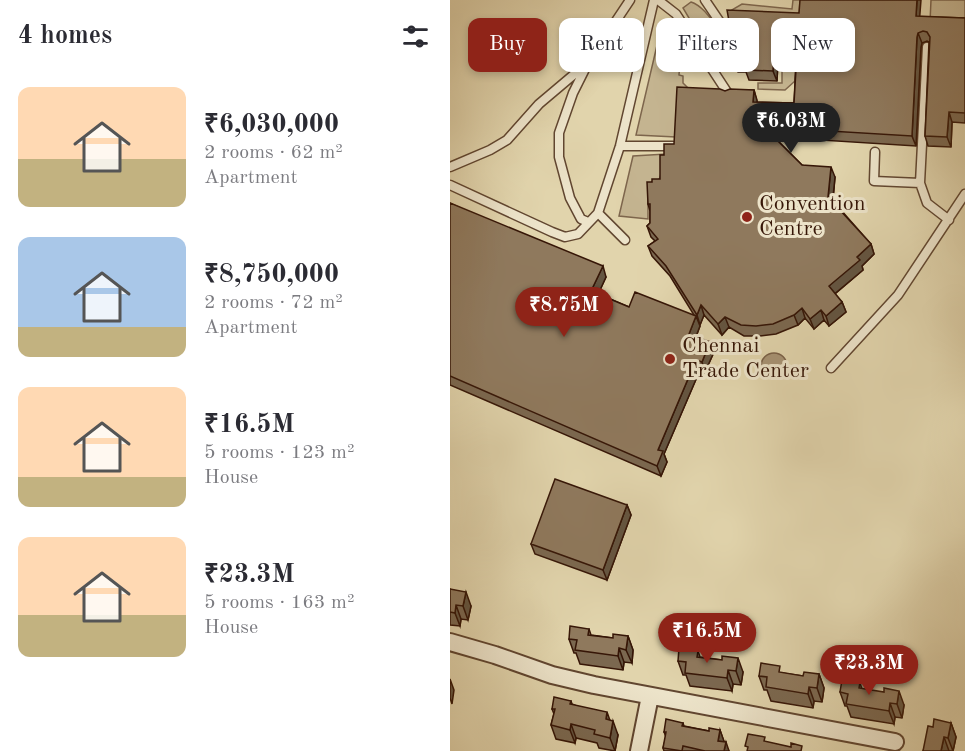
<!DOCTYPE html>
<html lang="en">
<head>
<meta charset="utf-8">
<style>
	:root { --surface:#fff; --page:#f2f2f3; --text:#2b2b33; --muted:#7c7c81; --accent:#8f2418 }
	body { margin:0; font-family:"Old Standard TT",serif; background:var(--page); color:var(--text); height:100vh; display:flex; flex-direction:column; font-size:22px; white-space:nowrap }
	* { box-sizing:border-box; margin:0 }
	p { font-size:20px; color:var(--muted) }
	.icon { flex:none; width:33px; height:33px; fill:none; stroke:currentColor; stroke-width:2; stroke-linecap:round; stroke-linejoin:round }
	.map { position:relative; flex:1; overflow:hidden }
	.drawer { display:flex; flex-direction:column; background:var(--surface); width:450px }
	.drawer>* { flex:none }
	.top-card { position:absolute; left:18px; top:18px; width:406px; height:54px; display:flex; gap:12px }
	.price { position:absolute; translate:-50% -51px; padding:0 14px; border-radius:21px; background:var(--accent); color:#fff; font-size:20px; line-height:39px; filter:drop-shadow(0 2px 3px #0008) }
	.price::after { content:''; position:absolute; left:50%; top:36px; width:18px; height:14px; margin-left:-9px; background:inherit; clip-path:polygon(0 0,100% 0,50% 100%) }
	.price.active { background:#222; color:#fff }
	ul { padding:0; list-style:none }
	li { display:flex; align-items:center; gap:18px; height:150px; padding:0 18px }
	li span { display:grid; place-items:center; flex:none; width:168px; height:120px; border-radius:12px; color:#555 }
	li>.icon { margin-inline-start:auto }
	span .icon { width:72px; height:72px; fill:#fffc; stroke-width:1 }
	li b { font-size:26px }
	h2 { display:flex; justify-content:space-between; align-items:center; height:72px; padding:0 18px; font-size:26px }
	.pill { padding:0 21px; border-radius:12px; background:var(--surface); box-shadow:0 3px 9px #0003; font-size:21px; line-height:54px }
	.pill.active { background:var(--accent); color:#fff }
	main { display:flex; flex:1; min-height:0 }
	.map>svg:first-child { display:block }
	.green { fill:#c4b490; stroke:#7d654c; stroke-width:1.5 }
	.water { fill:#a79374; stroke:#7a6148; stroke-width:1.5 }
	.lines { fill:none; stroke-linecap:round; stroke-linejoin:round }
	.lane-casing { stroke:#614630; stroke-width:11 }
	.street-casing { stroke:#614630; stroke-width:20 }
	.lane { stroke:#ece3c9; stroke-width:8 }
	.street { stroke:#ece3c9; stroke-width:16 }
	.wall { fill:#7b6850; stroke:#361607; stroke-width:1.5 }
	.shaded-wall { fill:#645541; stroke:#361607; stroke-width:1.5 }
	.building { fill:#8f795d; stroke:#361607; stroke-width:1.5 }
	.poi-dot { fill:#8f2418; stroke:#ece3c9; stroke-width:2 }
	.labels { text-anchor:middle; dominant-baseline:central; stroke-width:6; stroke-linejoin:round; paint-order:stroke }
	.poi-label { font-size:22px; fill:#361607; stroke:#ece3c9; text-anchor:start }
</style>
</head>
<body>
<main>
<section class="drawer">
<h2>4 homes<svg class="icon" aria-label="filters" viewBox="0 0 24 24"><path d="M4 7h16M4 17h16"/><circle cx="9" cy="7" r="2"/><circle cx="15" cy="17" r="2"/></svg></h2>
<ul>
<li><span style="background:linear-gradient(#ffd9b3 60%,#c2b280 0)"><svg class="icon" aria-label="home" viewBox="0 0 24 24"><path d="M3 11l9-7 9 7M6 9v11h12V9"/></svg></span><div><b>₹6,030,000</b><p>2 rooms · 62 m²</p><p>Apartment</p></div></li>
<li><span style="background:linear-gradient(#a9c7e8 75%,#c2b280 0)"><svg class="icon" aria-label="home" viewBox="0 0 24 24"><path d="M3 11l9-7 9 7M6 9v11h12V9"/></svg></span><div><b>₹8,750,000</b><p>2 rooms · 72 m²</p><p>Apartment</p></div></li>
<li><span style="background:linear-gradient(#ffd9b3 75%,#c2b280 0)"><svg class="icon" aria-label="home" viewBox="0 0 24 24"><path d="M3 11l9-7 9 7M6 9v11h12V9"/></svg></span><div><b>₹16.5M</b><p>5 rooms · 123 m²</p><p>House</p></div></li>
<li><span style="background:linear-gradient(#ffd9b3 65%,#c2b280 0)"><svg class="icon" aria-label="home" viewBox="0 0 24 24"><path d="M3 11l9-7 9 7M6 9v11h12V9"/></svg></span><div><b>₹23.3M</b><p>5 rooms · 163 m²</p><p>House</p></div></li>
</ul>
</section>
<div class="map">
<svg width="515" height="751" viewBox="0 0 515 751">
	<rect width="100%" height="100%" fill="#e1d4ac"/>
	<filter id="stains"><feTurbulence type="fractalNoise" baseFrequency=".00333" numOctaves="4"/><feColorMatrix values="0 0 0 0 .2 0 0 0 0 .09 0 0 0 0 .02 0 0 0 .5 -.17"/></filter>
	<radialGradient id="worn" r=".72"><stop offset=".6" stop-color="#630" stop-opacity="0"/><stop offset="1" stop-color="#630" stop-opacity=".3"/></radialGradient>
	<path class="green" d="M343 0H350L345 81 335 90 308 89V83H332V66H340L341 21 280 11 292 4 342 9Z
		M481 0H515V25L480 22Z
		M241 2C258 7 286 48 262 57L233 8Z
		M219 23C237 32 230 58 229 75L233 76V83L241 91 226 137 186 135 212 24Z
		M216 154 211 182 198 188V219L169 216 183 156Z"/>
	<path class="water" d="M311 366a13 13 0 1 1 26 0a13 13 0 1 1-26 0Z"/>
	<g class="lines">
		<g class="lane-casing">
			<path id="lane" d="M208 0 226 14 279 95
				M255 0 276 31 275 56 259 67
				M170 146H223
				M425 152 424 181 470 183 477 203 499 220
				M0 167 40 150 57 140 89 104 134 66
				M470 183 477 47
				M0 185 102 232 115 237 128 234 148 213 170 146 204 0
				M148 213 175 240
				M138 222 131 219 120 198 109 157V133L123 93 138 63 180 0
				M381 368 448 295 515 194"/>
		</g>
		<g class="street-casing">
			<path id="street" d="M0 642 45 655 102 675 144 685 445 742
				M189 751 200 696"/>
		</g>
		<use href="#lane" class="lane"/>
		<use href="#street" class="street"/>
	</g>
	<path class="wall" d="M349 13 515 18V123L502 122 501 147 478 146 475 136 479 42 477 41 472 43 471 47 466 146 324 137 352 165 385 177 383 201 421 244 424 254 412 266 413 270 385 294 392 302 396 312 379 326 374 320 364 329 355 318 348 325 326 334 310 336H294L279 327 272 335 254 315 250 325 249 324 250 326 246 337 264 352 255 372 250 370 214 454 217 462 211 476 0 385V203L156 277 148 294 179 307 244 315 220 276 202 256 198 246 205 241 201 237 197 226 200 223V211L198 204 202 182 210 179 214 155 275 91 304 90 307 102 344 103 346 62 328 61 327 81 299 80 296 72H288L284 62 283 54H281L278 43Z
		M177 505 181 515 157 580 85 554 81 544Z
		M0 589 21 606 18 620 11 619 10 626 0 625Z
		M139 629 141 635 163 638 178 636 183 650 182 663 174 662 173 670 130 664 126 653H124L119 639Z
		M248 651 250 657 272 660 293 672 291 685 283 684 282 691 240 686 236 675H233L228 661Z
		M332 673 353 676 369 674 374 688 372 702 364 701 363 708 321 701 317 690H314L309 676Z
		M410 683 412 689 454 705 452 718 445 717 444 724 401 717 397 706H395L390 692Z
		M121 701 122 704 160 721 168 735 165 751 149 748 147 743 126 738 125 743 106 739 101 725 104 714 102 709Z
		M233 723 234 726 259 731 270 730 274 742 279 751H214L213 748 216 737 214 732Z
		M501 723 506 737 503 751H473L483 727Z"/>
	<path class="shaded-wall" d="M467 0H471L469 26 466 16Z
		M468 33 472 43 471 47 466 146 462 136 467 37Z
		M324 51 328 61 327 81 323 71Z
		M304 90 307 100V112L303 102Z
		M499 112 502 122 501 147 497 137Z
		M381 167 385 177 382 207 378 197Z
		M421 244 424 254 412 266 413 270 382 296 379 286 407 257Z
		M153 266 156 277 145 301 141 291Z
		M392 302 396 312 379 326 376 316Z
		M251 305 254 315 250 325 247 315Z
		M352 308 355 318 348 325 344 315Z
		M371 310 374 320 364 329 360 319Z
		M246 316 250 326 243 344 239 334Z
		M275 317 279 327 272 335 268 324Z
		M260 342 264 352 255 372 252 362Z
		M246 360 250 370 214 454 217 462 211 476 207 466 208 450Z
		M177 505 181 515 157 580 153 570Z
		M16 592 21 606 18 620 13 606Z
		M6 605 11 619 10 626 5 613Z
		M178 636 183 650 182 663 176 650Z
		M169 648 174 662 173 670 168 656Z
		M288 658 293 672 291 685 286 671Z
		M278 670 283 684 282 691 277 678Z
		M369 674 374 688 372 702 367 688Z
		M0 679 4 690 2 704 0 698Z
		M359 687 364 701 363 708 358 694Z
		M449 691 454 705 452 718 447 704Z
		M440 703 445 717 444 724 439 711Z
		M157 712 162 726 156 719Z
		M163 721 168 735 165 751 160 738Z
		M501 723 506 737 503 751 498 738Z
		M121 724 126 738 125 743 120 730Z
		M270 730 275 744 268 741Z
		M494 737 499 751H491Z
		M276 742 279 751H274Z"/>
	<path class="building" d="M350 0H467L466 16 515 18V113L499 112 497 137 475 136 480 37 477 32 473 31 468 33 467 37 462 136 314 127 352 165 381 167 378 197 421 244 407 257 410 260 379 286 392 302 376 316 371 310 360 319 352 308 344 315 323 324 306 326 291 325 275 317 268 324 251 305 247 315 216 266 198 246 208 239 197 226 200 223V204H198L197 182H202V179H210V155H214V144H224L227 87 270 89 275 91 280 89 304 90 303 102 344 103 347 52 324 51 323 71 296 70V62H284L283 44 278 43 279 21 277 10 349 13Z
		M0 203 153 266 141 291 179 307 185 292 246 316 239 334 260 342 252 362 246 360 208 450 213 451 207 466 0 376Z
		M105 479 177 505 153 570 81 544Z
		M0 589 16 592 13 606 6 605 5 613 0 612Z
		M120 626 139 629 138 635 163 638V634L178 636 176 650 169 648 168 656 125 650 127 640 119 639Z
		M229 648 248 651 247 657 272 660V656L288 658 286 671 278 670 277 678 235 673 236 662 228 661Z
		M311 663 330 666 329 672 353 676 354 672 369 674 367 688 359 687 358 694 316 687 317 677 309 676Z
		M392 680 410 683 409 688 434 692V688L449 691 447 704 440 703 439 711 396 704 398 694 390 692Z
		M104 697 121 701 120 704 157 712 156 719 163 721 160 738 144 734 145 730 121 724 120 730 101 725 105 709H102Z
		M216 719 233 723 232 726 259 731V728L270 730 268 741 276 742 274 751H255L233 746 232 751 213 748 216 732H214Z
		M484 719 501 723 498 738 494 737 491 751H473L478 726 483 727Z
		M298 734 315 737 314 741 341 747V743L352 746 351 751H297L298 747 295 746Z"/>
	<g class="poi-dot">
		<circle cx="297" cy="217" r="6"/>
		<circle cx="220" cy="359" r="6"/>
	</g>
	<g class="labels">
		<g class="poi-label">
			<text x="309" y="204">Convention<tspan x="309" dy="25">Centre</tspan></text>
			<text x="232" y="346">Chennai<tspan x="232" dy="25">Trade Center</tspan></text>
		</g>
	</g>
	<rect width="100%" height="100%" filter="url(#stains)"/>
	<rect width="100%" height="100%" fill="url(#worn)"/>
</svg>
<b class="price active" style="left:341px;top:154px">₹6.03M</b>
<b class="price" style="left:114px;top:338px">₹8.75M</b>
<b class="price" style="left:257px;top:664px">₹16.5M</b>
<b class="price" style="left:419px;top:696px">₹23.3M</b>
<div class="top-card">
<a class="pill active">Buy</a>
<a class="pill">Rent</a>
<a class="pill">Filters</a>
<a class="pill">New</a>
</div>
</div>
</main>
</body>
</html>
